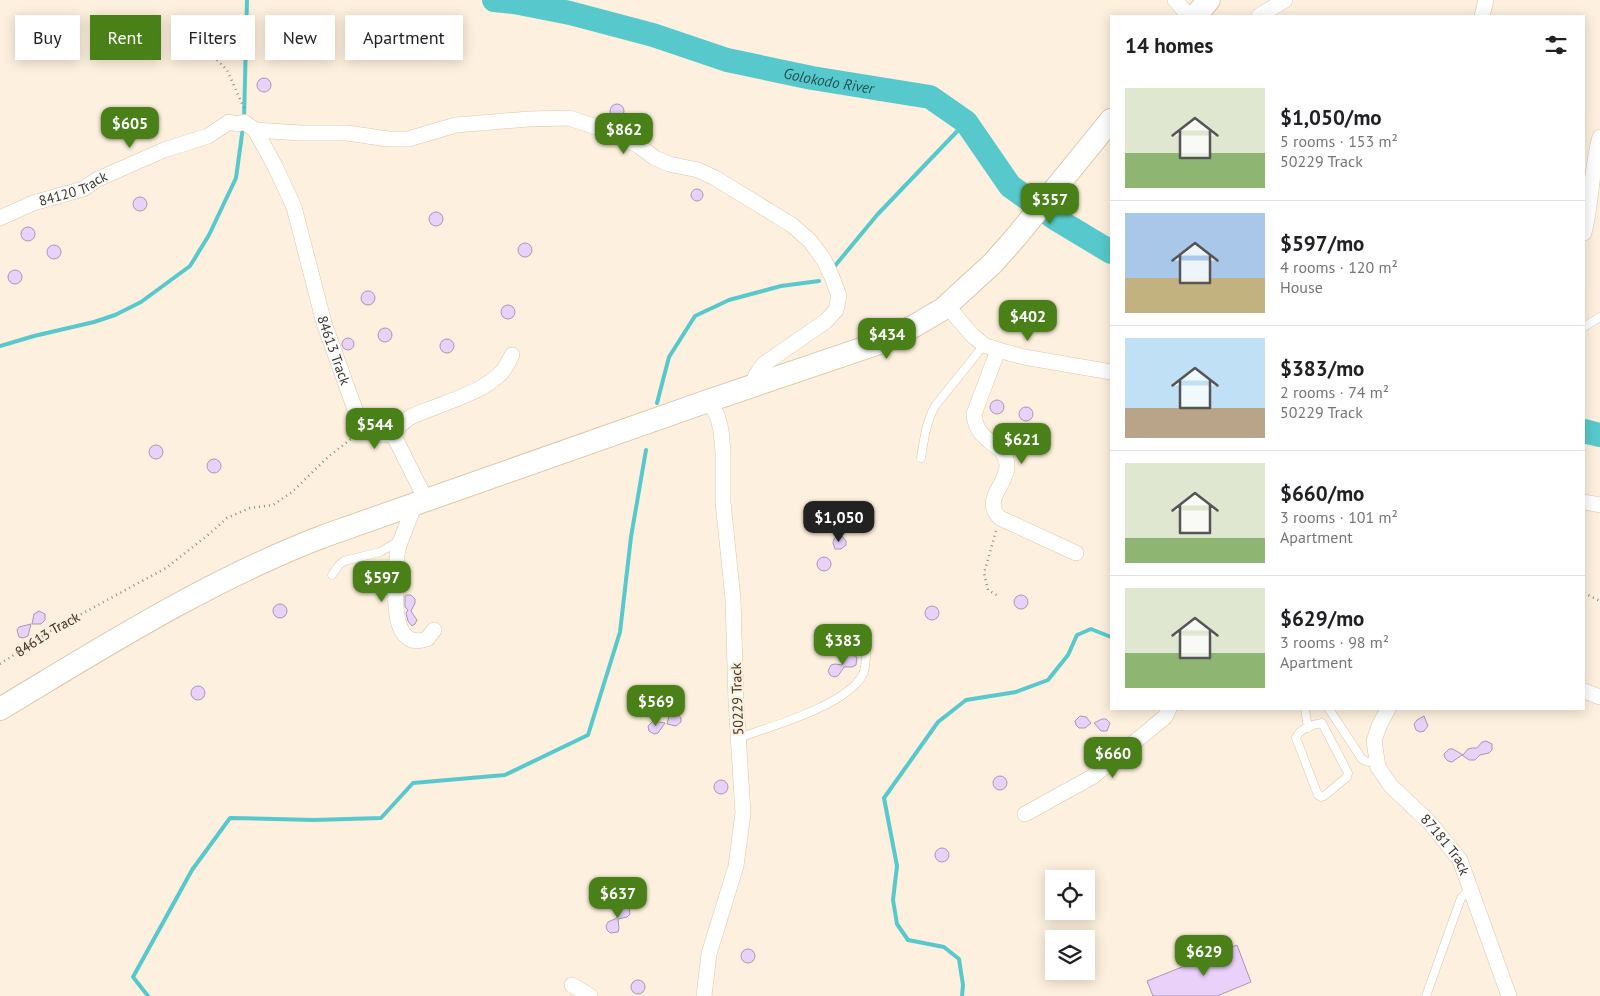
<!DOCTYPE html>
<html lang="en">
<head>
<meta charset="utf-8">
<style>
	:root { --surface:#fff; --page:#f6f6f6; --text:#202124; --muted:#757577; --line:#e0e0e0; --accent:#498017 }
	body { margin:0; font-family:"PT Sans",sans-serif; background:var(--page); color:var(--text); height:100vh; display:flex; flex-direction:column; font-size:19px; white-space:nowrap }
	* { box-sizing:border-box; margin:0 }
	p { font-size:16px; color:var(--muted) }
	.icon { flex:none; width:28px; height:28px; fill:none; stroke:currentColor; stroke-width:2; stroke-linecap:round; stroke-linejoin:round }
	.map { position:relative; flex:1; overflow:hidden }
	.sheet { position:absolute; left:1110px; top:15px; width:475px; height:695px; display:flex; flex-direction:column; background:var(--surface); border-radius:0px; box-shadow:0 2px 12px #0003 }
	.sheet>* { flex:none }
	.top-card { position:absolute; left:15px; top:15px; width:475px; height:45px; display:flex; gap:10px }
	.fabs { position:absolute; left:1045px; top:870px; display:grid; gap:10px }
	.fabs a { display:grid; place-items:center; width:50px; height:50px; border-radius:0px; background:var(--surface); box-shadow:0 2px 12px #0003; font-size:25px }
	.price { position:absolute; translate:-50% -42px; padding:0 11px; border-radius:10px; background:var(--accent); color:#fff; font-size:16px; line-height:32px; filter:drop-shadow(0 1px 2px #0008) }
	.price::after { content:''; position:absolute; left:50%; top:30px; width:15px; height:11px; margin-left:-8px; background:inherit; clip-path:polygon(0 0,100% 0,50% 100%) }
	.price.on { background:#222; color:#fff }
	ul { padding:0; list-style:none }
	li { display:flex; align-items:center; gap:15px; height:125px; padding:0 15px }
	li+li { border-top:1px solid var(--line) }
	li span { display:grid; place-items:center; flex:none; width:140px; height:100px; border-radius:0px; color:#555 }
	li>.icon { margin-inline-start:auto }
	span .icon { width:60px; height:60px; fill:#fffc; stroke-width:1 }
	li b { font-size:21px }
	h2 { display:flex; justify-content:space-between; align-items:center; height:60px; padding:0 15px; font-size:21px }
	.tag { padding:0 18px; border-radius:0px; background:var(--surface); box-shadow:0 2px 12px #0003; font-size:18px; line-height:45px }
	.tag.on { background:var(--accent); color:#fff }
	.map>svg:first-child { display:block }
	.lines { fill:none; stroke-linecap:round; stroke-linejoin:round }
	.stream { stroke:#57c9cc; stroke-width:4 }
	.river { stroke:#57c9cc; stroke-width:24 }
	.building { fill:#e9d1fa; stroke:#a897b5 }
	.lane-casing { stroke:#dbc6a8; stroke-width:9 }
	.street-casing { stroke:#dbc6a8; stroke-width:16 }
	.secondary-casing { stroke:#dbc6a8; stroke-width:24 }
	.path { stroke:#958a7b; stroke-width:2.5; stroke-dasharray:1 4; stroke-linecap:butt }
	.lane { stroke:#fff; stroke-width:8 }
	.street { stroke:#fff; stroke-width:15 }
	.secondary { stroke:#fff; stroke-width:22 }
	.labels { text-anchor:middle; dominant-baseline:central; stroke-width:4.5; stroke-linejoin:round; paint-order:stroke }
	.street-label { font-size:14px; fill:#3c3327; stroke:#fef0de }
	.water-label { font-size:15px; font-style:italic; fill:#215355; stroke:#fef0de }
</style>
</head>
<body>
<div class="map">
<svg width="1600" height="996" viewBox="0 0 1600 996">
	<rect width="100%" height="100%" fill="#fef0de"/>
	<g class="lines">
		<path class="stream" d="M244 120 247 0
			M834 267 877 215 966 122
			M0 346 34 336 94 322 115 315 141 302 190 266 209 235 236 178 243 127
			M657 403 669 357 695 316 729 300 781 286 819 281
			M148 996 133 977 192 870 230 818 314 820 381 818 413 783 505 775 588 735 620 632 631 537 646 450
			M962 996 963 985 959 959 944 947 908 940 897 924 893 900 897 866 884 798 938 722 966 700 1016 692 1048 680 1068 655 1077 635 1091 629 1111 637"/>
		<g class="river">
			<path id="s1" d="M494 0 514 2 570 13 653 35 727 60 812 78 930 97 966 122 1010 186 1056 219 1111 252"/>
			<path d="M1584 431 1600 435"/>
		</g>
	</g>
	<path class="building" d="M257 85a7 7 0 1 1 14 0a7 7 0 1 1-14 0Z
		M610 111a7 7 0 1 1 14 0a7 7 0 1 1-14 0Z
		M691 195a6 6 0 1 1 12 0a6 6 0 1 1-12 0Z
		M133 204a7 7 0 1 1 14 0a7 7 0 1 1-14 0Z
		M429 219a7 7 0 1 1 14 0a7 7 0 1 1-14 0Z
		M21 234a7 7 0 1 1 14 0a7 7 0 1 1-14 0Z
		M518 250a7 7 0 1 1 14 0a7 7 0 1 1-14 0Z
		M47 252a7 7 0 1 1 14 0a7 7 0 1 1-14 0Z
		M8 277a7 7 0 1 1 14 0a7 7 0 1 1-14 0Z
		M361 298a7 7 0 1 1 14 0a7 7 0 1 1-14 0Z
		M501 312a7 7 0 1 1 14 0a7 7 0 1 1-14 0Z
		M378 335a7 7 0 1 1 14 0a7 7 0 1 1-14 0Z
		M342 344a6 6 0 1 1 12 0a6 6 0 1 1-12 0Z
		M440 346a7 7 0 1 1 14 0a7 7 0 1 1-14 0Z
		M990 407a7 7 0 1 1 14 0a7 7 0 1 1-14 0Z
		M1019 414a7 7 0 1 1 14 0a7 7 0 1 1-14 0Z
		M149 452a7 7 0 1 1 14 0a7 7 0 1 1-14 0Z
		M207 466a7 7 0 1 1 14 0a7 7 0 1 1-14 0Z
		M837 536H842L846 541V545L841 549H835L833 543 834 539Z
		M817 564a7 7 0 1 1 14 0a7 7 0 1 1-14 0Z
		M407 595H411L415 599V603L411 611 417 620 415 624 412 626 408 621 406 613 408 610 405 607V596Z
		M1014 602a7 7 0 1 1 14 0a7 7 0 1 1-14 0Z
		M273 611a7 7 0 1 1 14 0a7 7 0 1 1-14 0Z
		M925 613a7 7 0 1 1 14 0a7 7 0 1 1-14 0Z
		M39 611 45 614V620L41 624H32L34 614Z
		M31 624 28 636 23 638 19 637 17 630 19 627Z
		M849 655H853L857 657 856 665 852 667H844L838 676 834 677 830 675 828 671 831 665 835 664 842 665 845 657Z
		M191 693a7 7 0 1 1 14 0a7 7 0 1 1-14 0Z
		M673 713H677L681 718V722L676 726 667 724 669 716Z
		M1080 716 1086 717 1091 723 1085 728H1079L1076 725 1075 721Z
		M1424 716 1428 726 1424 731 1420 732 1416 730 1414 724 1417 720Z
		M1102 719H1106L1110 723 1107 731H1101L1094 723Z
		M653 721 665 723 658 733 654 734 649 731 648 726Z
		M1486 741 1492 744V750L1489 753 1480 755 1475 760H1469L1462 755 1452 762 1448 761 1445 758 1444 754 1449 749H1453L1463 755 1468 749 1472 748H1477L1482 742Z
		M993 783a7 7 0 1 1 14 0a7 7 0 1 1-14 0Z
		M714 787a7 7 0 1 1 14 0a7 7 0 1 1-14 0Z
		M935 855a7 7 0 1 1 14 0a7 7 0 1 1-14 0Z
		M624 904 629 907 630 914 627 917 618 919 619 928 618 932 610 933 607 930 606 926 608 922 617 918 618 908Z
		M1237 945 1251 982 1217 996H1153L1147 981Z
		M741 956a7 7 0 1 1 14 0a7 7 0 1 1-14 0Z
		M631 987a7 7 0 1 1 14 0a7 7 0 1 1-14 0Z"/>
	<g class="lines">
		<g class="lane-casing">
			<path id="lane" d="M1584 327 1600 317
				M921 458C924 440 926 422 935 406L984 345
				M332 575 339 565 344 561 380 552 399 541
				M1305 709 1308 728
				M1329 709 1362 759C1368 763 1371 763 1377 760
				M1322 723 1348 773 1347 777 1324 796 1321 797 1318 795 1296 738C1299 729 1313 724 1322 723Z
				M738 738C770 727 848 705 863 674 866 667 866 659 866 651
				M1426 996 1461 898 1471 889"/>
		</g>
		<g class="street-casing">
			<g id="street">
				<path d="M1175 0 1189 16"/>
				<path d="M1259 16 1285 0"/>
				<path d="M1482 16 1486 0"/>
				<path d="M255 130 300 133H347L388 139H408L456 125 529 119 569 118 612 132 639 146 655 158 669 164 698 170 715 178 792 225 810 241 824 260 832 277 839 296 836 310 826 321 764 364 756 375 752 386"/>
				<path id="s3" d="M0 218 33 203 83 189 98 179 164 150 208 136 229 122 238 124 244 122 255 130 275 166 294 207 324 323 362 429C373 435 381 436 393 434"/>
				<path d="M1584 233C1592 202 1591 169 1600 137"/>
				<path d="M947 306 972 335 984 345 998 350 1024 357 1111 372"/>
				<path d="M998 350 974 414C976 444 1005 442 1007 464 1008 485 981 499 1000 518L1076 553"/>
				<path d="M426 500 393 434C408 414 416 415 438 406 459 398 486 389 502 372 506 367 509 361 512 355"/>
				<path d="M1584 502 1600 505"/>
				<path d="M415 504 399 545 397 554C397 577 385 653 427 639L434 630"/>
				<path d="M1584 691 1600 697"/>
				<path id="s4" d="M1388 709 1379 726 1374 741 1378 767 1391 786 1430 823 1460 860 1509 996"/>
				<path d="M1025 814 1092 777 1165 717 1169 709"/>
				<path d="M572 985 590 996"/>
				<path d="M704 996 709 954 736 866 743 813 736 701 733 599 723 502V452L721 430 717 415 708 401"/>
			</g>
		</g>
		<g class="secondary-casing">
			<path id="secondary" d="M1195 16 1209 0
				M0 709C105 646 209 580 324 536L708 401 885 341 914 326 943 309 993 263 1016 237 1111 120"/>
		</g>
		<g class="path">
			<path d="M178 21 227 70 244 108"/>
			<path d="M996 531 984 573 988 590 1000 597"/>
			<path d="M1584 593 1600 601"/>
			<path id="s2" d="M0 664 52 630 166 568 208 535 227 518 250 508 273 505 292 492 328 457 352 438"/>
		</g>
		<use href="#lane" class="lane"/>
		<use href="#street" class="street"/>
		<use href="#secondary" class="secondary"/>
	</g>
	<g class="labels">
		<g class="street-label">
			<text stroke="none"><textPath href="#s3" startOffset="79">84120 Track</textPath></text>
			<text stroke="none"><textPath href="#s3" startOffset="514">84613 Track</textPath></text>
			<text stroke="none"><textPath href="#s2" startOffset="56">84613 Track</textPath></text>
			<text transform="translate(737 699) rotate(-92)">50229 Track</text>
			<text stroke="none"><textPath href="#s4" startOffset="165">87181 Track</textPath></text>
		</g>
		<g class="water-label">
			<text stroke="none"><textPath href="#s1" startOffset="345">Golokodo River</textPath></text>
		</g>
	</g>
</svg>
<div class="fabs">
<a><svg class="icon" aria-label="locate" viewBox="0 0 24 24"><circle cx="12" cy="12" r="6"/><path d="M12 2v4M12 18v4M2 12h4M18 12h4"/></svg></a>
<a><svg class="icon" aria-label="layers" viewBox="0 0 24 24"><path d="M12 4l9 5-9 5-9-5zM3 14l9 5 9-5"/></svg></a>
</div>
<b class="price" style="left:130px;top:149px">$605</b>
<b class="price" style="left:624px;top:155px">$862</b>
<b class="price" style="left:1050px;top:225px">$357</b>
<b class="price" style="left:1028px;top:342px">$402</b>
<b class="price" style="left:887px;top:360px">$434</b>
<b class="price" style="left:375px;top:450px">$544</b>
<b class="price" style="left:1022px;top:465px">$621</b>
<b class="price on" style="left:839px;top:543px">$1,050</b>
<b class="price" style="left:382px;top:603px">$597</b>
<b class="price" style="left:843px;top:666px">$383</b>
<b class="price" style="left:656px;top:727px">$569</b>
<b class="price" style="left:1113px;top:779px">$660</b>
<b class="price" style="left:618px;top:919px">$637</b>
<b class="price" style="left:1204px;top:977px">$629</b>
<div class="top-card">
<a class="tag">Buy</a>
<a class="tag on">Rent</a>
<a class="tag">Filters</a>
<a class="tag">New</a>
<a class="tag">Apartment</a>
</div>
<section class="sheet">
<h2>14 homes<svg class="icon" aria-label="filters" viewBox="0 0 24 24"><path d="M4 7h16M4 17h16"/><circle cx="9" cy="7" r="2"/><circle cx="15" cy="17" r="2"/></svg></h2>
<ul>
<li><span style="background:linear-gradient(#dfe7d0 65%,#8fb573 0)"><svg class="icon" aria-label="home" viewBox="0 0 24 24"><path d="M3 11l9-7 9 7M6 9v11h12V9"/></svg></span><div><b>$1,050/mo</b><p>5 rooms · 153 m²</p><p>50229 Track</p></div></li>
<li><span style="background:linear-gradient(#a9c7e8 65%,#c2b280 0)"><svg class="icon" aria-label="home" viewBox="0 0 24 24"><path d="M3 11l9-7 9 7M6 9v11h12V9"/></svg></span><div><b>$597/mo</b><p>4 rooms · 120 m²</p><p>House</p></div></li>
<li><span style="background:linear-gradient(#bfe0f5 70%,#b9a48a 0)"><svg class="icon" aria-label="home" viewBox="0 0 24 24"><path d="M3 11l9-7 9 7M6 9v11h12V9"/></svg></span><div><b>$383/mo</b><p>2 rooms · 74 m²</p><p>50229 Track</p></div></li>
<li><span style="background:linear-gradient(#dfe7d0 75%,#8fb573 0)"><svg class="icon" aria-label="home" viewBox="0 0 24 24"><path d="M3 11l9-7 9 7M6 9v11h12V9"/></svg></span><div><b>$660/mo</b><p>3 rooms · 101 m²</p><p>Apartment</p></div></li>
<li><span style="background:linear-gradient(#dfe7d0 65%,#8fb573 0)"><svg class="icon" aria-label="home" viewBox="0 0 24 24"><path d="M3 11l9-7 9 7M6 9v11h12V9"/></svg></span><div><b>$629/mo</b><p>3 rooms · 98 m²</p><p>Apartment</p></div></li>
</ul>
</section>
</div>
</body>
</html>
